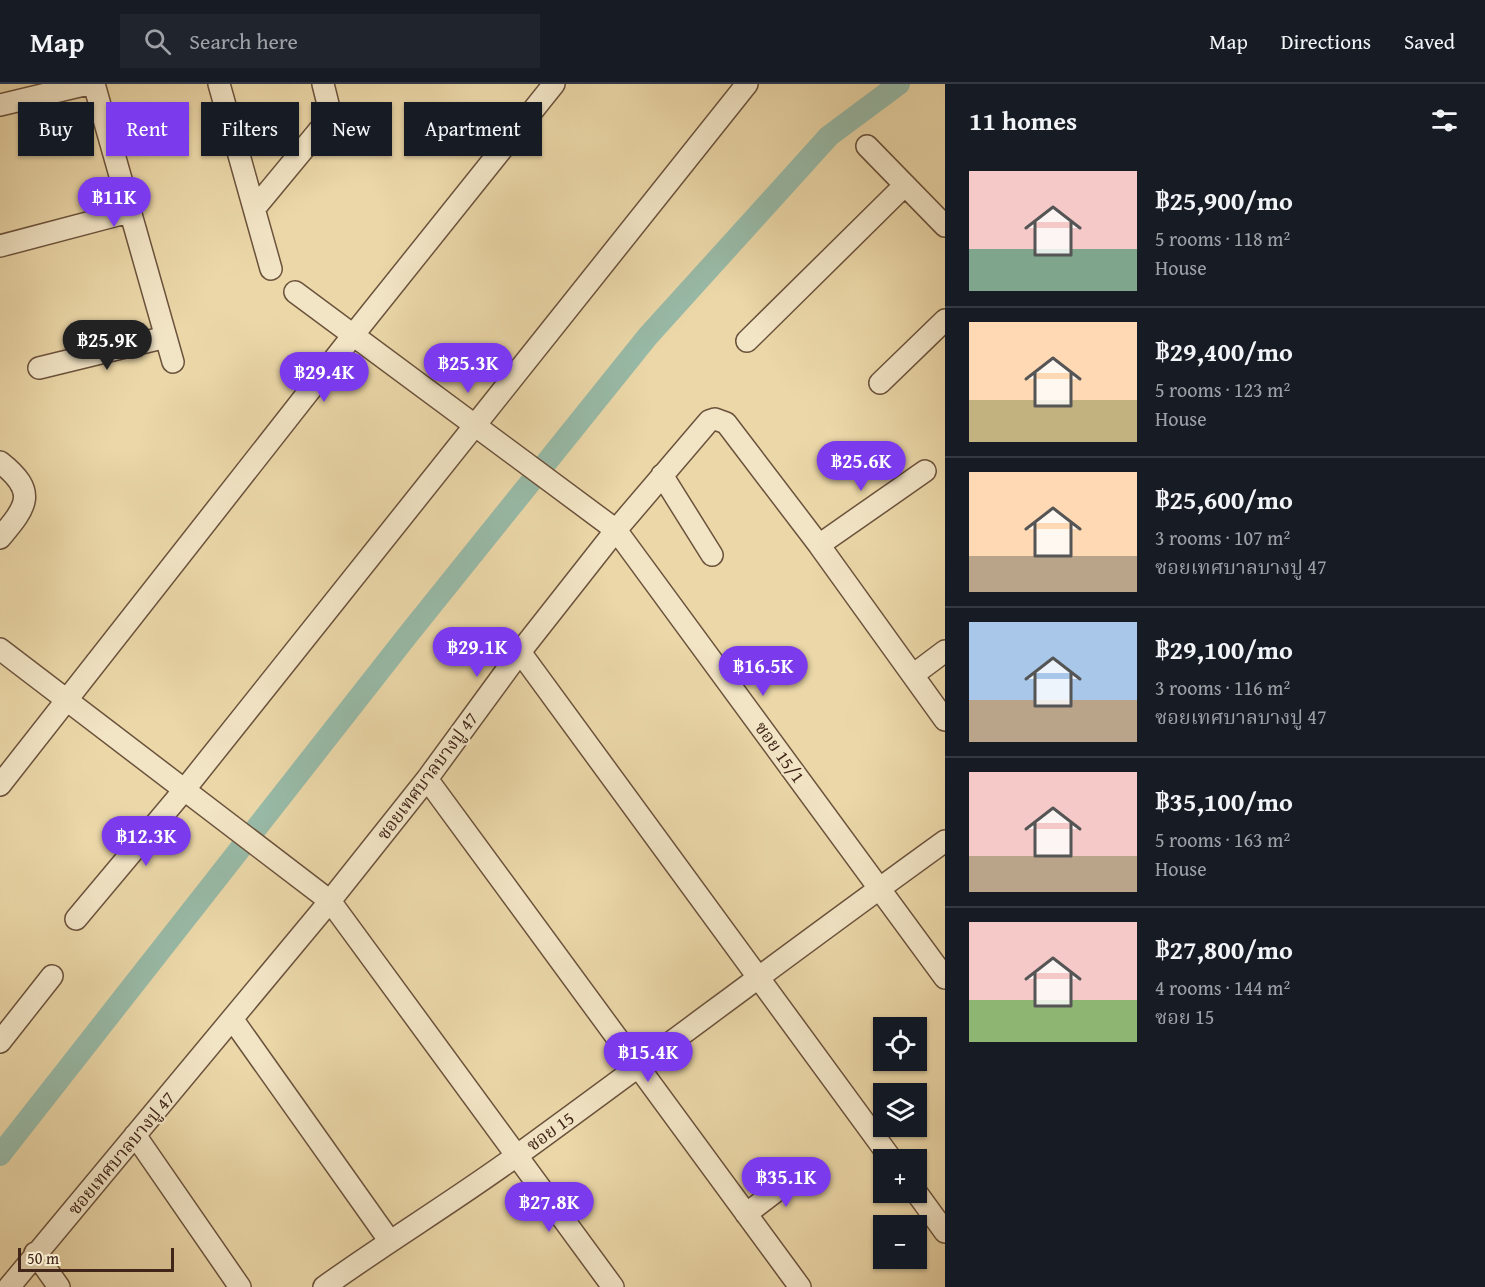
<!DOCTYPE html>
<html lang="en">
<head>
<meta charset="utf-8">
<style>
	:root { --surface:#171b24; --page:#20242c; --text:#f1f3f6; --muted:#9ea1a6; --line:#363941; --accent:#7c3aed }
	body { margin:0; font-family:"Gentium Book Plus","Noto Serif Thai",serif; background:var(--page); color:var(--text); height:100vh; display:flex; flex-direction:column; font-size:22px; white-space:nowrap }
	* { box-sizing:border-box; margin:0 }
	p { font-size:20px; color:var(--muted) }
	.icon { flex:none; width:33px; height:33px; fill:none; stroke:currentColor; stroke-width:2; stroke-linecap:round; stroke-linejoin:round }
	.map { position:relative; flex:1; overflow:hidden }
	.side { display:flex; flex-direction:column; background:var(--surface); width:540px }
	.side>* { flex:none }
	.hud { position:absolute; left:18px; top:18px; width:570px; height:54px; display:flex; gap:12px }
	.fabs { position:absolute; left:873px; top:933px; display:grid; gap:12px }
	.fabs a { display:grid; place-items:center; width:54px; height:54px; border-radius:0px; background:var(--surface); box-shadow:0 2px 4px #0004; font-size:30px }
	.scale { position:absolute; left:18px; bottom:15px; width:156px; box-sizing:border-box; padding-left:6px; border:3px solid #402518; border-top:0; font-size:16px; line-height:21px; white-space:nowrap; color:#402518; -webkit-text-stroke:4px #f2e5c6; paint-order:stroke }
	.price { position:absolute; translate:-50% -51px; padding:0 14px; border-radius:21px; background:var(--accent); color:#fff; font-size:20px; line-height:39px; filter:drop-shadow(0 2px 3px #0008) }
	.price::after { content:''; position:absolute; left:50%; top:36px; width:18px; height:14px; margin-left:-9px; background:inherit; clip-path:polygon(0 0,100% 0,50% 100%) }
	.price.on { background:#222; color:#fff }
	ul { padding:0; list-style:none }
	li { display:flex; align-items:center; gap:18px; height:150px; padding:0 24px }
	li+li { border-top:2px solid var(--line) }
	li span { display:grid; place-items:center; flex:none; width:168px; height:120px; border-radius:0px; color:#555 }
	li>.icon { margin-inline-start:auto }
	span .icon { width:72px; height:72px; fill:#fffc; stroke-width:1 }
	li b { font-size:26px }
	h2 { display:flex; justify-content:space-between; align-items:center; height:72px; padding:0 24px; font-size:26px }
	.pill { padding:0 21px; border-radius:0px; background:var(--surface); box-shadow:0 2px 4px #0004; font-size:21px; line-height:54px }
	.pill.on { background:var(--accent); color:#fff }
	header { display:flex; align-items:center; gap:36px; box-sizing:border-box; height:84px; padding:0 30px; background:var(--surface); border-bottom:2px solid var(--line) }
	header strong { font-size:28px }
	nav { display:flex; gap:33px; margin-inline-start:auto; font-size:21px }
	.search { width:420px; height:54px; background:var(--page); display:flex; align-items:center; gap:15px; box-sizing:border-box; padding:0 21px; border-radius:0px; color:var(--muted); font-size:22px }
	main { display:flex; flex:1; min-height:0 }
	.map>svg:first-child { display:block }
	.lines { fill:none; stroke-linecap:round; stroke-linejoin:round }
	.canal { stroke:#98baa7; stroke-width:22 }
	.minor-casing { stroke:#6b523c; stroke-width:24 }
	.minor { stroke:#f2e5c6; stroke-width:21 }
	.labels { text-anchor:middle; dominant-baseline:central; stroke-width:4.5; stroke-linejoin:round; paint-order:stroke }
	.street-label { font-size:18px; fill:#402518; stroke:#f2e5c6 }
</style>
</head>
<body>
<header>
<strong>Map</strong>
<div class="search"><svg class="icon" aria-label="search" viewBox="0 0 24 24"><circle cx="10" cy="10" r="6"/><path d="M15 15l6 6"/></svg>Search here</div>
<nav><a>Map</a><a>Directions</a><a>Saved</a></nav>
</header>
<main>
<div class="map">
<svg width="945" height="1203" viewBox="0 0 945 1203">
	<rect width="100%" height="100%" fill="#ebd7a8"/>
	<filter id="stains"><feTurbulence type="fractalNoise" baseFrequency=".00333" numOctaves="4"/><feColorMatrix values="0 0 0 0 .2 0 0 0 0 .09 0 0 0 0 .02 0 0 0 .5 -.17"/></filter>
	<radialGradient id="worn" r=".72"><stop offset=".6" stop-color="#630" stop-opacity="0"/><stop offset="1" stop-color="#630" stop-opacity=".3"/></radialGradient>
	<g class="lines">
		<path class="canal" d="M0 1071 407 552 648 252 829 52 899 0"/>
		<g class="minor-casing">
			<path id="minor" d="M94 0 173 278
				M219 0 271 185
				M0 21 88 0
				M867 62 945 142
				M254 125 331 32 323 0
				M0 162 129 128
				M295 208 616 446 945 894
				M747 257 905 101
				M39 284 166 253
				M880 299 945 236
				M0 378C38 408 27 422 0 454
				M662 391 712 471
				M819 461 925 387
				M0 565 330 817 613 1203
				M520 568 892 1076
				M913 591 945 567
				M427 695 800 1203
				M0 701 354 250 554 0
				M76 835 185 705 747 0
				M233 936 389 1156
				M0 958 52 892
				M135 1051 240 1203
				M916 1108 945 1148
				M746 1130 801 1088
				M35 1169 59 1203
				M9 1203 330 817 427 695 520 568 616 446 709 337 715 335 726 339 819 461 945 636
				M324 1203C388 1157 456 1116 519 1070 662 966 802 860 945 757"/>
		</g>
		<use href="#minor" class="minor"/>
	</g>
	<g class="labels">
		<g class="street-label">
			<text transform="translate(780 668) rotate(54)">ซอย 15/1</text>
			<text transform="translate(427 692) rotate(-53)">ซอยเทศบาลบางปู 47</text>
			<text transform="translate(550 1047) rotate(-36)">ซอย 15</text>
			<text transform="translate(121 1069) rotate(-50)">ซอยเทศบาลบางปู 47</text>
		</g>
	</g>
	<rect width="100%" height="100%" filter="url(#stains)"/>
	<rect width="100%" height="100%" fill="url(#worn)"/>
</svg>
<div class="fabs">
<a><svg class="icon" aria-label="locate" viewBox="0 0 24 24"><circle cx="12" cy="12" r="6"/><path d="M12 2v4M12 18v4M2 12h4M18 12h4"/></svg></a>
<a><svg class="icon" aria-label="layers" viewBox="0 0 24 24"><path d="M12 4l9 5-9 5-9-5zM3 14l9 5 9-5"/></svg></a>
<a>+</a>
<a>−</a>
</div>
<div class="scale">50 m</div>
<b class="price" style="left:114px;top:144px">฿11K</b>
<b class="price on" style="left:107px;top:287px">฿25.9K</b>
<b class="price" style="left:468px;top:310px">฿25.3K</b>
<b class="price" style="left:324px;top:319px">฿29.4K</b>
<b class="price" style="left:861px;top:408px">฿25.6K</b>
<b class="price" style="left:477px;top:594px">฿29.1K</b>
<b class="price" style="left:763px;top:613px">฿16.5K</b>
<b class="price" style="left:146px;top:783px">฿12.3K</b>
<b class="price" style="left:648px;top:999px">฿15.4K</b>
<b class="price" style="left:786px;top:1124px">฿35.1K</b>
<b class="price" style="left:549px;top:1149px">฿27.8K</b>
<div class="hud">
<a class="pill">Buy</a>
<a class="pill on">Rent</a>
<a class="pill">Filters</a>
<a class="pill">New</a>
<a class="pill">Apartment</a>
</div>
</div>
<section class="side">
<h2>11 homes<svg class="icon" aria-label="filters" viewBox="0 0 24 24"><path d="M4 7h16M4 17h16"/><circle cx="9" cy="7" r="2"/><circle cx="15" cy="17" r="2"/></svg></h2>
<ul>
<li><span style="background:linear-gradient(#f6c9c9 65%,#7fa58c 0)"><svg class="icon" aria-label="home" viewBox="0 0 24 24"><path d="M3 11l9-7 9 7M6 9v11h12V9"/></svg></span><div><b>฿25,900/mo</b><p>5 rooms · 118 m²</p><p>House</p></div></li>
<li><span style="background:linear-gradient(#ffd9b3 65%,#c2b280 0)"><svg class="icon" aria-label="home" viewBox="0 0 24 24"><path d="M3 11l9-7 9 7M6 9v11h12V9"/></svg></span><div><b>฿29,400/mo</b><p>5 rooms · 123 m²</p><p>House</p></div></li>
<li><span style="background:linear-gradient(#ffd9b3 70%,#b9a48a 0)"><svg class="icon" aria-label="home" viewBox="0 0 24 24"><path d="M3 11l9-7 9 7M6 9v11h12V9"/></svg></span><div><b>฿25,600/mo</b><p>3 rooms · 107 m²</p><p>ซอยเทศบาลบางปู 47</p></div></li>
<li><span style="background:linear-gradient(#a9c7e8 65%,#b9a48a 0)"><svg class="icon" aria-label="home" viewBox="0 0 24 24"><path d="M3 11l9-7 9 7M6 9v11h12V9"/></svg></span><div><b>฿29,100/mo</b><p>3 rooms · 116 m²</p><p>ซอยเทศบาลบางปู 47</p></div></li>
<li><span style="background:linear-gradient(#f6c9c9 70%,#b9a48a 0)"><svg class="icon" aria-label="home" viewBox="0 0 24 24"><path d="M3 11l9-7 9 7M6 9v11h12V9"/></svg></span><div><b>฿35,100/mo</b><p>5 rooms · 163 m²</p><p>House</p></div></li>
<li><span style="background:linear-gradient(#f6c9c9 65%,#8fb573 0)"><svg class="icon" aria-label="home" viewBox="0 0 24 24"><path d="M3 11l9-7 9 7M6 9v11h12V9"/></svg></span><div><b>฿27,800/mo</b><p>4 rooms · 144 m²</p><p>ซอย 15</p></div></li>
</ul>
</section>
</main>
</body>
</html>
